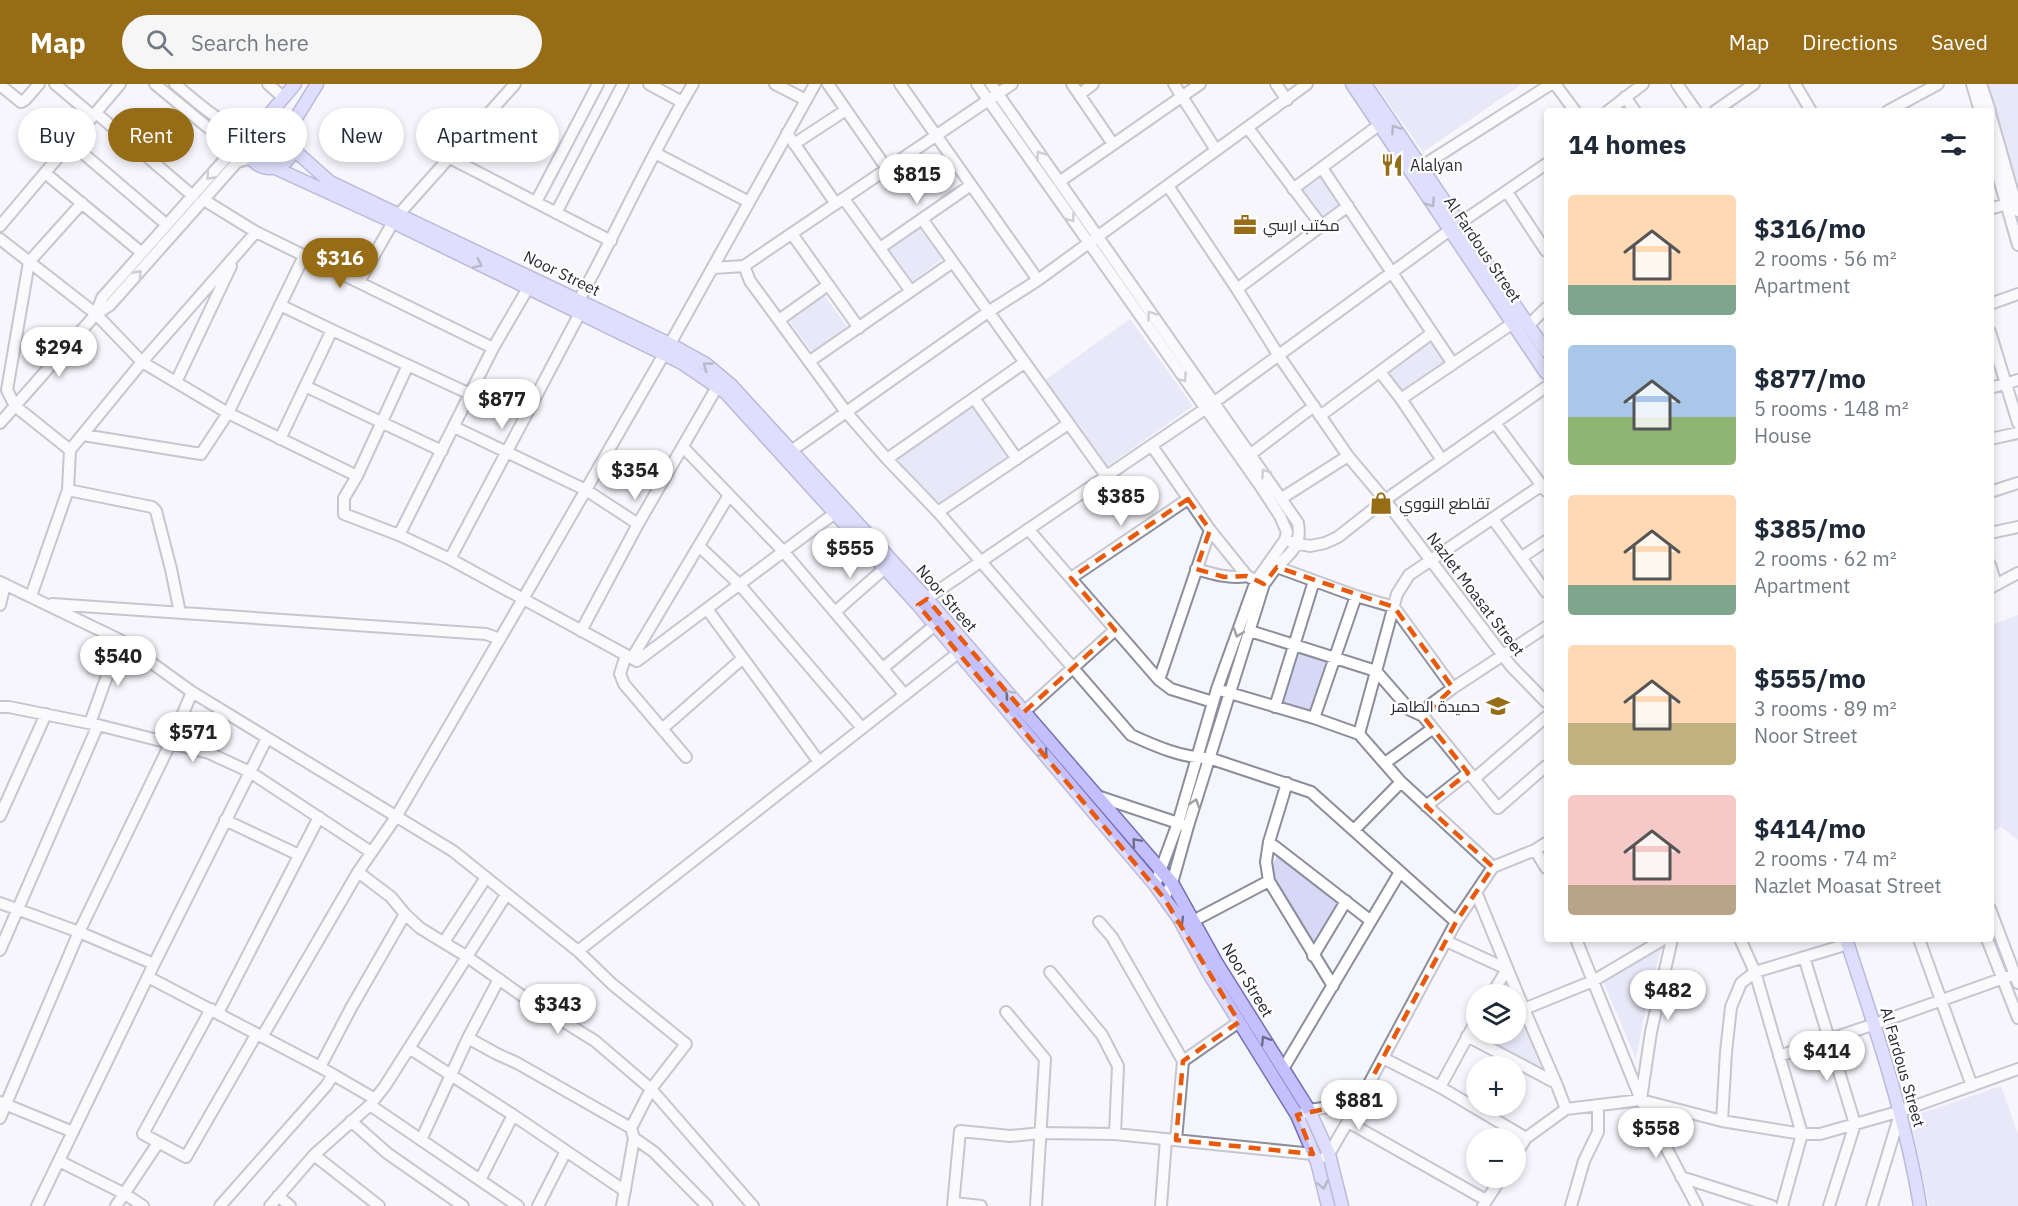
<!DOCTYPE html>
<html lang="en">
<head>
<meta charset="utf-8">
<style>
	:root { --surface:#fff; --page:#f6f6f7; --text:#1f2937; --muted:#747a83; --accent:#966c17 }
	body { margin:0; font-family:"IBM Plex Sans",Cairo,sans-serif; background:var(--page); color:var(--text); height:100vh; display:flex; flex-direction:column; font-size:22px; white-space:nowrap }
	* { box-sizing:border-box; margin:0 }
	p { font-size:20px; color:var(--muted) }
	.icon { flex:none; width:33px; height:33px; fill:none; stroke:currentColor; stroke-width:2; stroke-linecap:round; stroke-linejoin:round }
	.map { position:relative; flex:1; overflow:hidden }
	.panel { position:absolute; left:1544px; top:24px; width:450px; height:834px; display:flex; flex-direction:column; background:var(--surface); border-radius:6px; box-shadow:0 3px 9px #0003 }
	.panel>* { flex:none }
	.hud { position:absolute; left:18px; top:24px; width:570px; height:54px; display:flex; gap:12px }
	.controls { position:absolute; left:1466px; top:900px; display:grid; gap:12px }
	.controls a { display:grid; place-items:center; width:60px; height:60px; border-radius:50%; background:var(--surface); box-shadow:0 3px 9px #0003; font-size:30px }
	.price { position:absolute; translate:-50% -51px; padding:0 14px; border-radius:21px; background:#fff; color:#222; font-size:20px; line-height:39px; filter:drop-shadow(0 2px 3px #0008) }
	.price::after { content:''; position:absolute; left:50%; top:36px; width:18px; height:14px; margin-left:-9px; background:inherit; clip-path:polygon(0 0,100% 0,50% 100%) }
	.price.selected { background:var(--accent); color:#fff }
	ul { padding:0; list-style:none }
	li { display:flex; align-items:center; gap:18px; height:150px; padding:0 24px }
	li span { display:grid; place-items:center; flex:none; width:168px; height:120px; border-radius:6px; color:#555 }
	li>.icon { margin-inline-start:auto }
	span .icon { width:72px; height:72px; fill:#fffc; stroke-width:1 }
	li b { font-size:26px }
	h2 { display:flex; justify-content:space-between; align-items:center; height:72px; padding:0 24px; font-size:26px }
	.pill { padding:0 21px; border-radius:27px; background:var(--surface); box-shadow:0 3px 9px #0003; font-size:21px; line-height:54px }
	.pill.selected { background:var(--accent); color:#fff }
	header { display:flex; align-items:center; gap:36px; box-sizing:border-box; height:84px; padding:0 30px; background:var(--accent); color:#fff }
	header strong { font-size:28px }
	nav { display:flex; gap:33px; margin-inline-start:auto; font-size:21px }
	.search { width:420px; height:54px; background:var(--page); display:flex; align-items:center; gap:15px; box-sizing:border-box; padding:0 21px; border-radius:33px; color:var(--muted); font-size:22px }
	.map>svg:first-child { display:block }
	.green { fill:#d7d8f5 }
	.lines { fill:none; stroke-linecap:round; stroke-linejoin:round }
	.minor-casing { stroke:#8c8d9d; stroke-width:14 }
	.major-casing { stroke:#7370b5; stroke-width:15 }
	.minor { stroke:#fff; stroke-width:10 }
	.major { stroke:#c3c0fd; stroke-width:12 }
	.oneway { stroke:#6e6e8c }
	.oneway2 { stroke:#9f9fa2 }
	.marked { fill:none; stroke:#e8590c; stroke-width:4.5; stroke-dasharray:12 8; stroke-linejoin:round }
	.labels { text-anchor:middle; dominant-baseline:central; stroke-width:4.5; stroke-linejoin:round; paint-order:stroke }
	.poi-label { font-size:16px; fill:#292a30; stroke:#fff; text-anchor:start }
	.street-label { font-size:16px; fill:#292a30; stroke:#fff }
</style>
</head>
<body>
<header>
<strong>Map</strong>
<div class="search"><svg class="icon" aria-label="search" viewBox="0 0 24 24"><circle cx="10" cy="10" r="6"/><path d="M15 15l6 6"/></svg>Search here</div>
<nav><a>Map</a><a>Directions</a><a>Saved</a></nav>
</header>
<div class="map">
<svg width="2018" height="1122" viewBox="0 0 2018 1122">
	<rect width="100%" height="100%" fill="#f5f5fc"/>
	<path class="green" d="M1375 0H1522L1423 68Z
		M1986 0H2018V112Z
		M1320 90 1341 121 1322 135 1300 106Z
		M919 144 942 175 911 198 888 166Z
		M824 211 847 243 812 268 789 236Z
		M1130 235 1193 322 1106 383 1045 296Z
		M1432 255 1446 279 1403 310 1387 288Z
		M972 322 1008 372 938 420 896 374Z
		M2018 531V756L2001 743 1994 747 1991 741 1990 542Z
		M1297 567 1329 577 1310 630 1279 620Z
		M1278 771 1338 820 1312 863 1276 796 1271 782Z
		M1661 865 1648 913 1636 975 1603 897Z
		M1515 919 1543 989 1473 952 1476 948V950H1515Z
		M2001 1002 2018 1050V1122H1929L1910 1033Z"/>
	<g class="lines">
		<g class="minor-casing">
			<path id="minor" d="M55 0 93 32
				M155 0 234 65 252 74
				M175 0C198 19 221 41 250 50
				M268 0 284 14
				M649 0 682 18
				M775 0 806 16
				M828 0 887 85
				M900 0 1038 196
				M977 0 1259 400 1280 432 1287 448 1285 456 1256 497 1217 605 1178 739 1155 801
				M991 0 1298 439C1302 464 1291 467 1276 484 1272 489 1268 495 1264 500L1188 742 1172 799 1164 814
				M1072 0 1113 60
				M1174 0 1216 66
				M1276 0 1287 16
				M1555 0 1575 27
				M1677 0 1696 27
				M1795 0 1811 27
				M1972 0 1980 27
				M1981 0 1990 27
				M0 1 21 18 25 16 39 0
				M1080 10 1093 0
				M1625 13 1635 27
				M1608 27 1643 0
				M1715 27 1754 0
				M1888 27 1938 0
				M96 29 193 112
				M1990 29 2018 127
				M1248 44 1321 141
				M787 49 836 120
				M71 59 167 141
				M794 60 846 26
				M1990 63 2018 161
				M655 69 749 118
				M450 74 611 157
				M1322 84 1453 280
				M1416 86 1551 0
				M45 89 142 169
				M1059 98 1200 0
				M1168 102 1237 205 1279 272 1348 372 1385 416 1511 582 1546 618
				M1293 105 1379 41
				M1507 108 1546 167
				M844 115 910 206
				M204 116 256 148 493 264
				M536 118 598 0
				M1990 125 2010 119
				M556 129 623 0
				M399 130 515 0
				M922 135 1107 393
				M0 142 120 0
				M792 150 859 244
				M0 155 96 230 142 278 228 329 357 392
				M880 164 971 101
				M744 182 750 197 846 328 887 375 938 428 1131 651C1155 662 1182 674 1209 674L1311 708 1456 838
				M713 184 744 182 1012 0
				M359 198 393 138
				M1237 205 1348 122
				M579 216C618 145 651 70 693 0
				M1990 220 2018 210
				M280 221 332 246
				M96 230 102 214 234 65 250 50
				M779 236 828 201
				M1530 240 1546 224
				M1990 248 2018 339
				M810 277 953 178
				M408 281 357 392 344 414V430L399 451 450 475 637 577 835 429
				M1380 288 1401 315 1442 376
				M176 298 231 182
				M305 302 442 367
				M1990 304 2018 296
				M974 314 1017 375
				M1401 315 1513 239
				M1320 332 1432 249
				M0 339 96 230 110 221 237 78 252 74
				M1495 339 1546 407
				M454 343 586 406 638 440
				M83 351 201 370 228 329 304 172
				M280 355 332 246 470 310
				M1990 355 2018 349
				M1152 362 1210 446 1247 492 1261 499
				M683 363 783 467 905 611
				M70 366 15 322 7 306 29 178 82 119
				M791 367 988 228 1038 196 1307 0
				M1251 370 1314 322
				M887 375 1024 279
				M68 406 152 423 156 427 171 485 180 529
				M1990 408 2018 399
				M1282 414 1348 372
				M938 428 1068 340
				M1493 435 1546 508
				M1028 445 1159 596 1171 605 1213 618
				M1990 449 2018 443
				M399 451 493 264 528 204
				M1291 458 1310 462 1325 459 1338 453 1385 416 1546 303
				M699 462 739 500 862 644
				M1522 473 1546 457
				M450 475 580 229
				M1990 481 1996 500
				M1274 482 1356 512 1394 523 1453 604
				M1196 485C1213 490 1229 495 1247 492
				M1071 494 1188 415
				M0 498 120 556 192 608 453 767 578 867 612 900 686 960 651 1005 631 1044 634 1054 622 1122
				M1990 504 2018 489
				M31 512 68 406 70 366 142 278 256 148
				M920 519 1205 325 1450 146 1546 80
				M52 520 486 550 500 555
				M0 521 5 500
				M707 525 819 678
				M835 528 885 484
				M1546 543 1453 604 1430 621 1423 632 1498 724 1546 682
				M581 547 638 440 717 303
				M1250 547 1376 587 1410 626 1423 632
				M626 571 620 590 624 600 686 673
				M632 574 729 411
				M883 584 935 541
				M1159 596 1210 446
				M1223 607 1314 634 1359 650 1401 698 1493 783
				M0 623H9L98 641 209 669 250 688 371 768
				M1275 623 1314 497
				M1024 628 1115 546
				M1314 634 1356 512
				M90 639 120 556
				M662 645 743 574
				M1359 650 1397 510 1409 491 1542 401
				M1385 679 1432 645
				M1474 695 1546 633
				M1287 699 1269 758 1266 778 1269 797 1333 902
				M1097 712 1184 741
				M1426 722 1468 689
				M0 732 46 630
				M225 736 299 771
				M1354 746 1401 698
				M1269 758 1371 837
				M1535 766 1546 784
				M358 788 391 813 405 830 420 844 466 872 521 911 595 957 651 1005 753 1122
				M1476 808 1524 925 1556 999 1566 1025
				M0 819 79 848 154 880
				M1990 825 2018 899
				M1195 836 1269 797
				M1099 838 1112 853 1183 977 1176 1056
				M1576 855 1641 1016 1697 1122
				M1740 855 1755 888 1802 1050 1782 1122
				M1919 855 1972 1002
				M1987 855 2018 934
				M1446 857 1507 885 1492 910
				M444 858 485 795
				M0 866 98 641
				M578 867 958 569
				M1313 872 1346 817
				M1804 873 1855 1040 1829 1122
				M1050 888 1102 951 1118 982 1115 1050
				M148 893 320 983 375 1015
				M211 925 143 1050 186 1073 256 951
				M1524 925 1593 897 1664 855
				M1006 928 1045 975 1036 1122
				M218 929 319 733
				M1467 952 1556 999
				M262 953 358 788 396 733 523 515 675 251 815 0
				M468 954 497 970 517 979 631 1044
				M409 964 513 1031 625 1107
				M1779 972 1875 940 2015 890
				M1383 974 1440 1003 1526 1054
				M1183 977 1239 938
				M320 983 351 924 405 830
				M1283 985 1400 788
				M1440 1003 1476 937
				M1641 1015 1651 948 1672 855
				M0 1018 73 1048
				M370 1021 518 1122
				M1303 1029 1309 1026 1344 1021 1364 1009
				M0 1034 79 848 171 658 192 608
				M351 1037 387 1069 463 1122
				M1722 1037 1726 968 1731 923 1741 899 1755 888 1848 860
				M1348 1038 1486 1116
				M634 1054 654 1068 707 1122
				M421 1056 468 954 499 895
				M314 1071 379 1122
				M1515 1072 1526 1054 1566 1025 1641 1016 1722 1037 1802 1050H1820L1901 1027 2018 985
				M1325 1073 1329 1070 1364 1009 1456 838 1493 783 1535 766 1546 759
				M59 1077 125 1110 143 1122
				M1681 1093 1772 1122
				M480 1096 513 1031
				M278 1112 290 1122
				M954 1119 981 1122
				M37 1122 154 880 267 654
				M116 1122 158 1059
				M220 1122 326 1002 333 991
				M270 1122 314 1071 370 1021 385 1002 506 811
				M538 1122 566 1067
				M953 1122 960 1047 1010 1052 1041 1049 1115 1050 1313 1070
				M1161 1122 1166 1055
				M1483 1122 1501 1094
				M1571 1122 1584 1077 1598 1048V1021
				M1872 1122 1901 1027"/>
		</g>
		<g class="major-casing">
			<path id="major" d="M1352 0 1546 289
				M1365 0 1546 267
				M247 61a23 23 0 1 1 46 0a23 23 0 1 1-46 0Z
				M261 40 295 0
				M292 54 296 34 317 0
				M293 65 330 98 670 260 706 280 731 301 927 515 1172 799 1216 878 1309 1026 1329 1070 1342 1122
				M273 83 393 138 682 279 726 309 918 521 1155 801 1178 833 1208 888 1297 1031 1317 1078 1328 1122
				M1846 855C1875 943 1905 1030 1920 1122"/>
		</g>
		<use href="#minor" class="minor"/>
		<use href="#major" class="major"/>
	</g>
	<defs><path id="oneway-chevron" d="M-2-3.5L2.5 0L-2 3.5" fill="none" stroke-width="1.6" stroke-linecap="round" stroke-linejoin="round" transform="scale(1.5)"/></defs>
	<g class="oneway">
		<use href="#oneway-chevron" transform="translate(1395 45) rotate(-124)"/>
		<use href="#oneway-chevron" transform="translate(1431 119) rotate(55)"/>
		<use href="#oneway-chevron" transform="translate(478 180) rotate(26)"/>
		<use href="#oneway-chevron" transform="translate(707 282) rotate(-144)"/>
		<use href="#oneway-chevron" transform="translate(1009 610) rotate(-131)"/>
		<use href="#oneway-chevron" transform="translate(1044 670) rotate(50)"/>
		<use href="#oneway-chevron" transform="translate(1136 758) rotate(-131)"/>
		<use href="#oneway-chevron" transform="translate(1180 838) rotate(59)"/>
		<use href="#oneway-chevron" transform="translate(1265 956) rotate(-122)"/>
		<use href="#oneway-chevron" transform="translate(1323 1101) rotate(76)"/>
	</g>
	<g class="oneway2">
		<use href="#oneway-chevron" transform="translate(1040 71) rotate(-125)"/>
		<use href="#oneway-chevron" transform="translate(210 92) rotate(132)"/>
		<use href="#oneway-chevron" transform="translate(1071 134) rotate(55)"/>
		<use href="#oneway-chevron" transform="translate(138 190) rotate(-48)"/>
		<use href="#oneway-chevron" transform="translate(1151 231) rotate(-125)"/>
		<use href="#oneway-chevron" transform="translate(1183 294) rotate(55)"/>
		<use href="#oneway-chevron" transform="translate(1265 389) rotate(-125)"/>
		<use href="#oneway-chevron" transform="translate(1238 549) rotate(110)"/>
		<use href="#oneway-chevron" transform="translate(1195 719) rotate(-72)"/>
	</g>
	<path d="M0 0H2018V1122H0ZM1188 415 1210 446 1196 485 1224 493 1247 492 1264 500 1277 483 1394 523 1453 604 1423 632 1468 689 1426 722 1493 783 1456 838 1364 1009 1344 1021 1297 1031 1313 1070 1176 1056 1183 977 1239 938 1164 814 918 521 927 515 1024 628 1115 546 1071 494Z" fill="#f5f5fc" fill-opacity=".55" fill-rule="evenodd"/>
	<path class="marked" d="M1188 415 1210 446 1196 485 1224 493 1247 492 1264 500 1277 483 1394 523 1453 604 1423 632 1468 689 1426 722 1493 783 1456 838 1364 1009 1344 1021 1297 1031 1313 1070 1176 1056 1183 977 1239 938 1164 814 918 521 927 515 1024 628 1115 546 1071 494Z"/>
	<defs>
		<g id="restaurant-bare" transform="scale(1.8)"><path d="M-5-6h1v4h1v-4h1v4h1v-4h1v5L-1.5 .5V6h-2V.5L-5-1ZM5-6V6H3V1.5H1.5Q1.5-4 5-6Z" fill="#966c17" stroke="#fff" stroke-width="2.5" paint-order="stroke"/></g>
		<g id="office-bare" transform="scale(1.8)"><path d="M-6-3h4V-5.5h4V-3h4V5H-6ZM-1-4.5V-3h2v-1.5ZM-6 0V1H6V0Z" fill="#966c17" stroke="#fff" stroke-width="2.5" paint-order="stroke"/></g>
		<g id="shop-bare" transform="scale(1.8)"><path d="M-5-2.5h2.3a2.7 3.5 0 0 1 5.4 0H5L5.5 6h-11ZM-1.5-2.5h3a1.5 2.3 0 0 0-3 0Z" fill="#966c17" stroke="#fff" stroke-width="2.5" paint-order="stroke"/></g>
		<g id="school-bare" transform="scale(1.8)"><path d="M0-5L7-2L0 1L-7-2ZM-4 1L0 2.5L4 1V4Q0 6-4 4Z" fill="#966c17" stroke="#fff" stroke-width="2.5" paint-order="stroke"/></g>
	</defs>
	<g fill-rule="evenodd">
		<use href="#restaurant-bare" x="1392" y="81"/>
		<use href="#office-bare" x="1245" y="141"/>
		<use href="#shop-bare" x="1381" y="419"/>
		<use href="#school-bare" x="1498" y="622"/>
	</g>
	<g class="labels">
		<g class="poi-label">
			<text x="1410" y="81">Alalyan</text>
			<text x="1263" y="141">مكتب ارسي</text>
			<text x="1399" y="419">تقاطع النووي</text>
			<text x="1480" y="622" text-anchor="end">حميدة الطاهر</text>
		</g>
		<g class="street-label">
			<text transform="translate(1483 165) rotate(56)">Al Fardous Street</text>
			<text transform="translate(562 189) rotate(26)">Noor Street</text>
			<text transform="translate(1476 510) rotate(53)">Nazlet Moasat Street</text>
			<text transform="translate(947 514) rotate(49)">Noor Street</text>
			<text transform="translate(1248 896) rotate(59)">Noor Street</text>
			<text transform="translate(1903 983) rotate(74)">Al Fardous Street</text>
		</g>
	</g>
</svg>
<div class="controls">
<a><svg class="icon" aria-label="layers" viewBox="0 0 24 24"><path d="M12 4l9 5-9 5-9-5zM3 14l9 5 9-5"/></svg></a>
<a>+</a>
<a>−</a>
</div>
<b class="price" style="left:917px;top:121px">$815</b>
<b class="price selected" style="left:340px;top:205px">$316</b>
<b class="price" style="left:59px;top:294px">$294</b>
<b class="price" style="left:502px;top:346px">$877</b>
<b class="price" style="left:635px;top:417px">$354</b>
<b class="price" style="left:1121px;top:443px">$385</b>
<b class="price" style="left:850px;top:495px">$555</b>
<b class="price" style="left:118px;top:603px">$540</b>
<b class="price" style="left:193px;top:679px">$571</b>
<b class="price" style="left:1668px;top:937px">$482</b>
<b class="price" style="left:558px;top:951px">$343</b>
<b class="price" style="left:1827px;top:998px">$414</b>
<b class="price" style="left:1359px;top:1047px">$881</b>
<b class="price" style="left:1656px;top:1075px">$558</b>
<div class="hud">
<a class="pill">Buy</a>
<a class="pill selected">Rent</a>
<a class="pill">Filters</a>
<a class="pill">New</a>
<a class="pill">Apartment</a>
</div>
<section class="panel">
<h2>14 homes<svg class="icon" aria-label="filters" viewBox="0 0 24 24"><path d="M4 7h16M4 17h16"/><circle cx="9" cy="7" r="2"/><circle cx="15" cy="17" r="2"/></svg></h2>
<ul>
<li><span style="background:linear-gradient(#ffd9b3 75%,#7fa58c 0)"><svg class="icon" aria-label="home" viewBox="0 0 24 24"><path d="M3 11l9-7 9 7M6 9v11h12V9"/></svg></span><div><b>$316/mo</b><p>2 rooms · 56 m²</p><p>Apartment</p></div></li>
<li><span style="background:linear-gradient(#a9c7e8 60%,#8fb573 0)"><svg class="icon" aria-label="home" viewBox="0 0 24 24"><path d="M3 11l9-7 9 7M6 9v11h12V9"/></svg></span><div><b>$877/mo</b><p>5 rooms · 148 m²</p><p>House</p></div></li>
<li><span style="background:linear-gradient(#ffd9b3 75%,#7fa58c 0)"><svg class="icon" aria-label="home" viewBox="0 0 24 24"><path d="M3 11l9-7 9 7M6 9v11h12V9"/></svg></span><div><b>$385/mo</b><p>2 rooms · 62 m²</p><p>Apartment</p></div></li>
<li><span style="background:linear-gradient(#ffd9b3 65%,#c2b280 0)"><svg class="icon" aria-label="home" viewBox="0 0 24 24"><path d="M3 11l9-7 9 7M6 9v11h12V9"/></svg></span><div><b>$555/mo</b><p>3 rooms · 89 m²</p><p>Noor Street</p></div></li>
<li><span style="background:linear-gradient(#f6c9c9 75%,#b9a48a 0)"><svg class="icon" aria-label="home" viewBox="0 0 24 24"><path d="M3 11l9-7 9 7M6 9v11h12V9"/></svg></span><div><b>$414/mo</b><p>2 rooms · 74 m²</p><p>Nazlet Moasat Street</p></div></li>
</ul>
</section>
</div>
</body>
</html>
